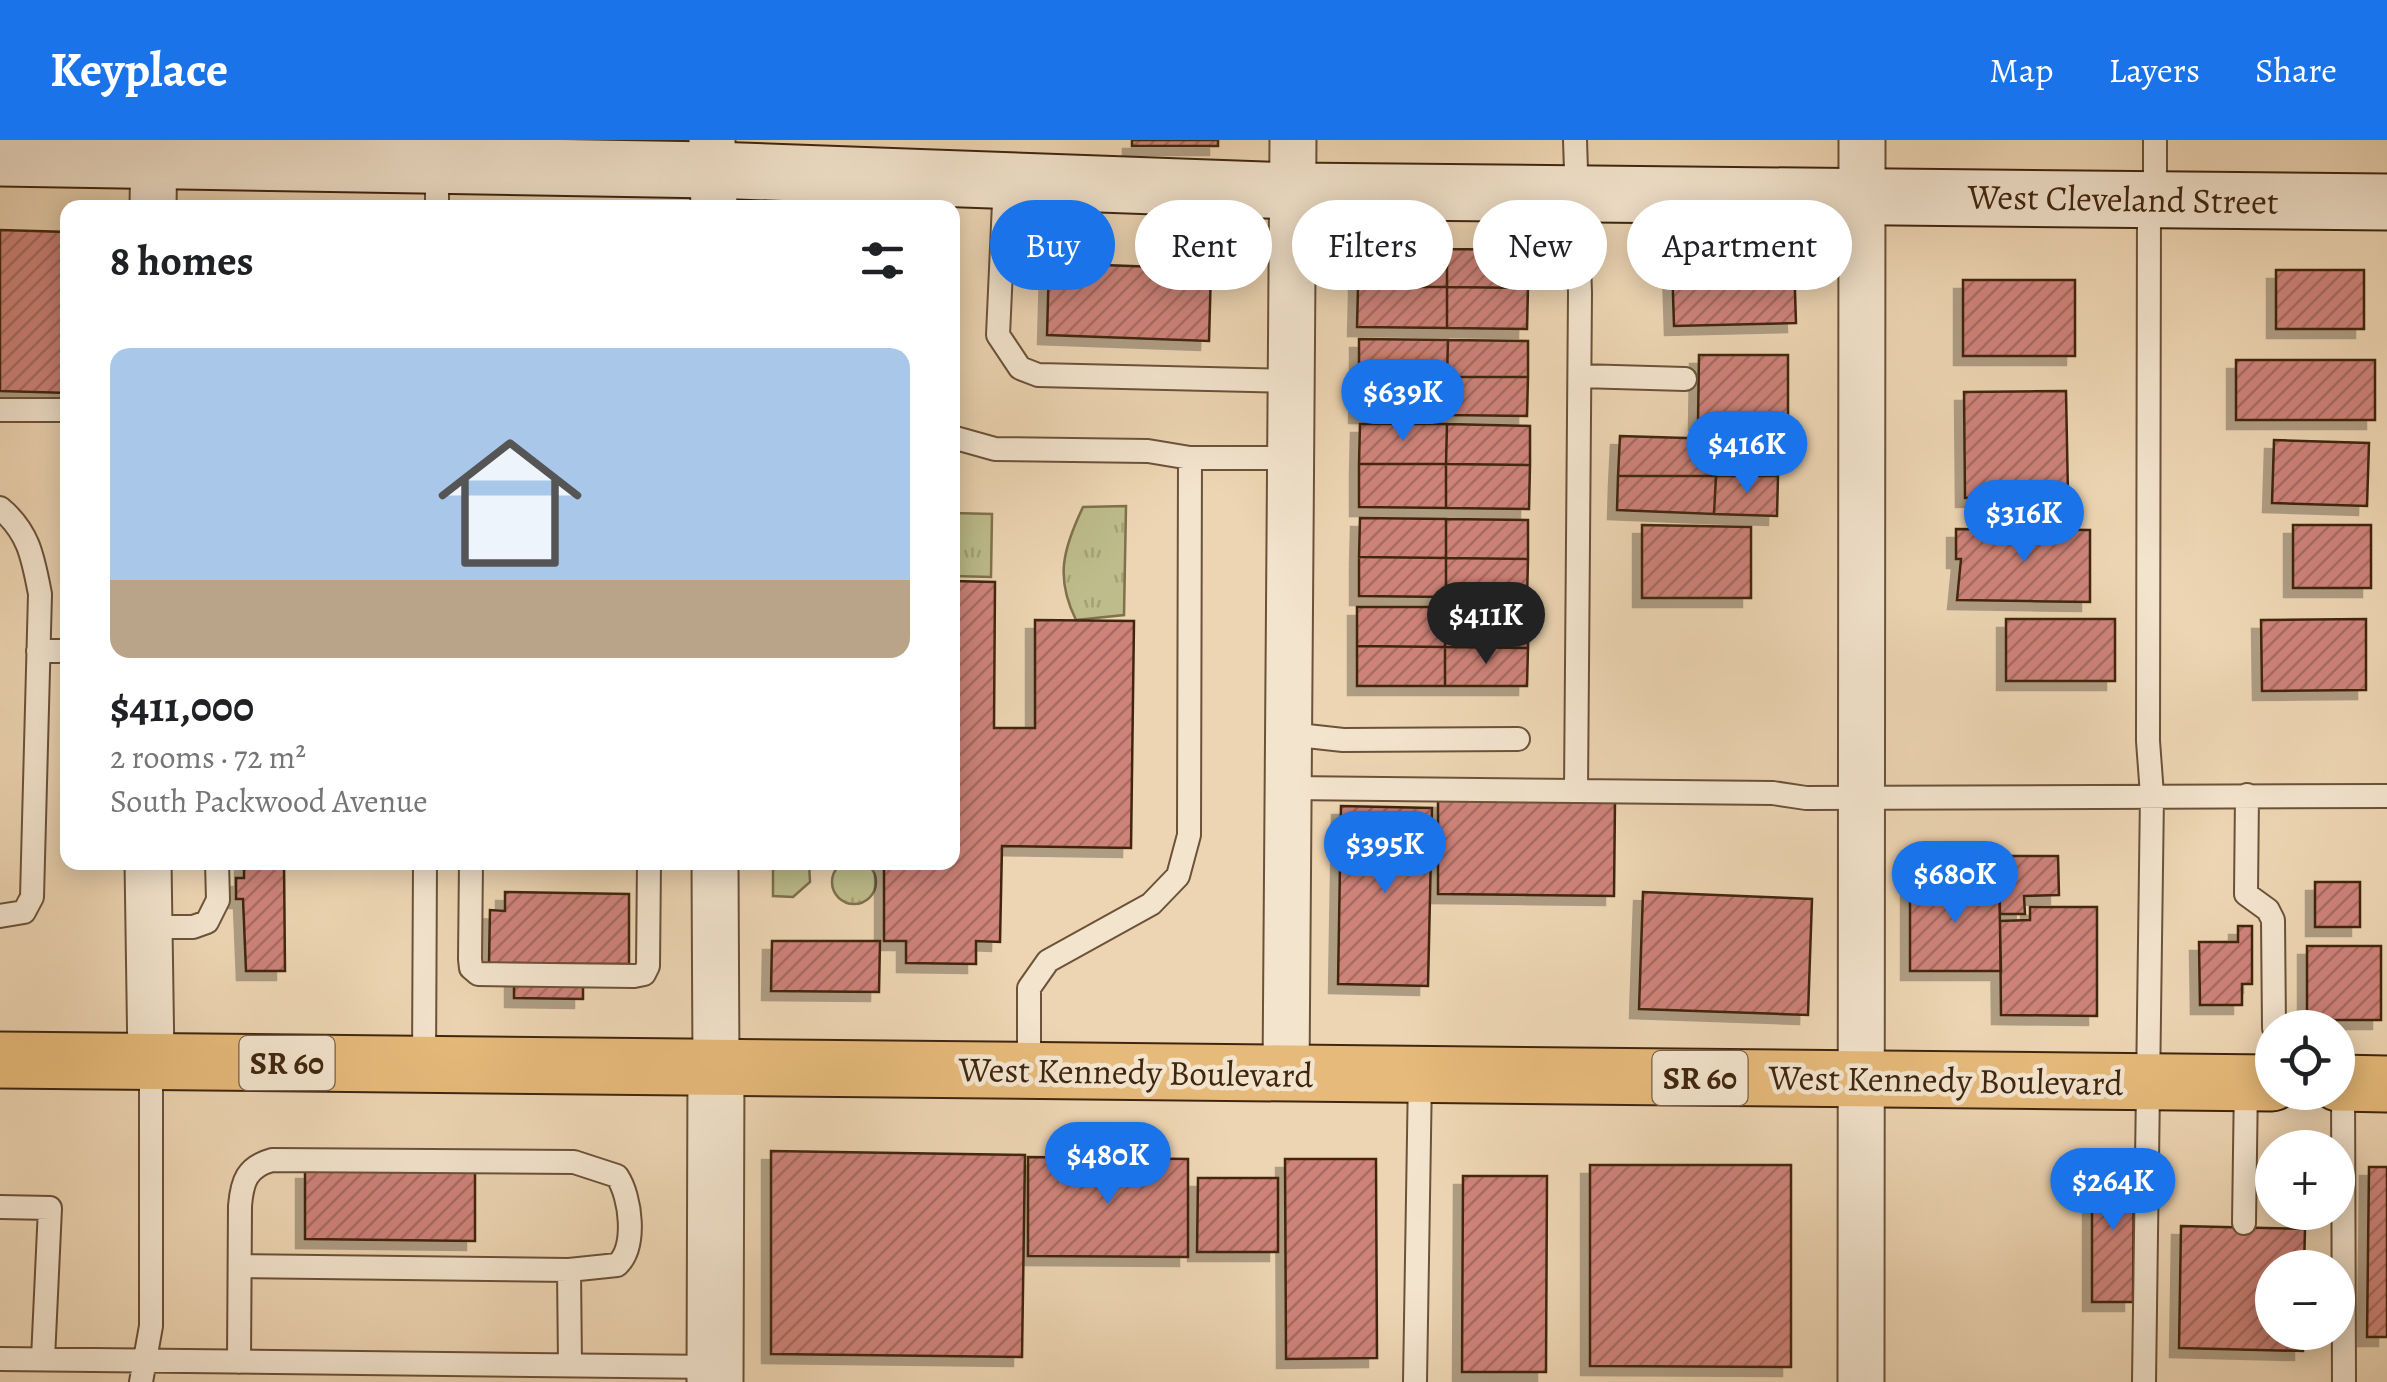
<!DOCTYPE html>
<html lang="en">
<head>
<meta charset="utf-8">
<style>
	:root { --surface:#fff; --page:#f6f6f6; --text:#202124; --muted:#757577; --accent:#1a73e8 }
	body { margin:0; font-family:Alegreya,serif; background:var(--page); color:var(--text); height:100vh; display:flex; flex-direction:column; font-size:38px; white-space:nowrap }
	* { box-sizing:border-box; margin:0 }
	p { font-size:32px; color:var(--muted) }
	.icon { flex:none; width:55px; height:55px; fill:none; stroke:currentColor; stroke-width:2; stroke-linecap:round; stroke-linejoin:round }
	.map { position:relative; flex:1; overflow:hidden }
	.panel { position:absolute; left:60px; top:60px; width:900px; height:670px; display:flex; flex-direction:column; background:var(--surface); border-radius:20px; box-shadow:0 5px 25px #0003 }
	.panel>* { flex:none }
	.hud { position:absolute; left:990px; top:60px; width:950px; height:90px; display:flex; gap:20px }
	.fabs { position:absolute; left:2255px; top:870px; display:grid; gap:20px }
	.fabs a { display:grid; place-items:center; width:100px; height:100px; border-radius:50%; background:var(--surface); box-shadow:0 5px 25px #0003; font-size:50px }
	.price { position:absolute; translate:-50% -85px; padding:0 22px; border-radius:35px; background:var(--accent); color:#fff; font-size:32px; line-height:65px; filter:drop-shadow(0 2px 5px #0008) }
	.price::after { content:''; position:absolute; left:50%; top:60px; width:30px; height:22px; margin-left:-15px; background:inherit; clip-path:polygon(0 0,100% 0,50% 100%) }
	.price.on { background:#222; color:#fff }
	ul { padding:0; list-style:none }
	li { display:grid; align-content:center; gap:20px; height:530px; padding:0 50px }
	li span { display:grid; place-items:center; height:310px; border-radius:20px; color:#555 }
	li>.icon { margin-inline-start:auto }
	span .icon { width:180px; height:180px; fill:#fffc; stroke-width:1 }
	li b { font-size:42px }
	h2 { display:flex; justify-content:space-between; align-items:center; height:120px; padding:0 50px; font-size:42px }
	.pill { padding:0 35px; border-radius:45px; background:var(--surface); box-shadow:0 5px 25px #0003; font-size:35px; line-height:90px }
	.pill.on { background:var(--accent); color:#fff }
	header { display:flex; align-items:center; gap:60px; box-sizing:border-box; height:140px; padding:0 50px; background:var(--accent); color:#fff }
	header strong { font-size:48px }
	nav { display:flex; gap:55px; margin-inline-start:auto; font-size:35px }
	.map>svg:first-child { display:block }
	.park { fill:url(#park-tufts); stroke:#7e714c; stroke-width:2.5 }
	.building { fill:url(#building-hatch); stroke:#40260f; stroke-width:2.5; filter:url(#shadow) }
	.lines { fill:none; stroke-linecap:round; stroke-linejoin:round }
	.service-casing { stroke:#6b5238; stroke-width:26 }
	.minor-casing { stroke:#6b5238; stroke-width:49 }
	.tertiary-casing { stroke:#6b5238; stroke-width:59 }
	.secondary-casing { stroke:#40260f; stroke-width:59 }
	.primary-casing { stroke:#40260f; stroke-width:59 }
	.service { stroke:#f3e4ce; stroke-width:22 }
	.minor { stroke:#f3e4ce; stroke-width:45 }
	.tertiary { stroke:#f3e4ce; stroke-width:55 }
	.secondary { stroke:#f3e4ce; stroke-width:55 }
	.primary { stroke:#e6ba7a; stroke-width:55 }
	.labels { text-anchor:middle; dominant-baseline:central; stroke-width:9; stroke-linejoin:round; paint-order:stroke }
	.shield { fill:#f3e4ce; stroke:#765f48; stroke-width:2.5 }
	.shield-label { font-size:32px; font-weight:bold; fill:#40260f }
	.street-label { font-size:35px; fill:#40260f; stroke:#f3e4ce }
</style>
</head>
<body>
<header>
<strong>Keyplace</strong>
<nav><a>Map</a><a>Layers</a><a>Share</a></nav>
</header>
<div class="map">
<svg width="2387" height="1242" viewBox="0 0 2387 1242">
	<defs>
		<pattern id="park-tufts" width="24" height="20" patternUnits="userSpaceOnUse" patternTransform="scale(2.5)"><rect width="24" height="20" fill="#bdbc8a"/><path d="M3 7l-1-3M5 7V3M7 7l1-3M15 17l-1-3M17 17v-4M19 17l1-3" fill="none" stroke="#a4a176"/></pattern>
		<pattern id="building-hatch" width="6" height="6" patternUnits="userSpaceOnUse" patternTransform="scale(2.5)"><rect width="6" height="6" fill="#ce837a"/><path d="M-1 1l2-2M0 6l6-6M5 7l2-2" fill="none" stroke="#a96b62"/></pattern>
		<filter id="shadow"><feDropShadow dx="-9" dy="9" stdDeviation="0" flood-color="#0004"/></filter>
	</defs>
	<rect width="100%" height="100%" fill="#edd5b3"/>
	<filter id="stains"><feTurbulence type="fractalNoise" baseFrequency=".002" numOctaves="4"/><feColorMatrix values="0 0 0 0 .2 0 0 0 0 .09 0 0 0 0 .02 0 0 0 .5 -.17"/></filter>
	<radialGradient id="worn" r=".72"><stop offset=".6" stop-color="#630" stop-opacity="0"/><stop offset="1" stop-color="#630" stop-opacity=".3"/></radialGradient>
	<path class="park" d="M1126 366 1124 475 1076 480C1055 438 1063 409 1083 367Z
		M953 373 992 374 991 437 953 436Z
		M832 742a22 22 0 1 1 44 0a22 22 0 1 1-44 0Z
		M773 723H809L810 742 793 757 773 756Z"/>
	<path class="building" d="M1132 0H1218V6H1132Z
		M0 90 68 92V253L0 251Z
		M1358 108 1447 109V147H1358Z
		M1447 109 1528 110V148L1447 147Z
		M1794 121 1796 183 1674 186 1672 123Z
		M1049 123 1211 129 1209 201 1047 195Z
		M2276 130H2364V189H2276Z
		M1963 140H2075V216H1963Z
		M1358 147H1447V188L1357 187Z
		M1447 147 1528 148 1527 189 1447 188Z
		M1359 199 1448 200 1447 237H1359Z
		M1448 200 1528 201V237H1447Z
		M1699 215H1788V282L1698 281Z
		M2236 220H2375V280H2236Z
		M1359 237H1447L1446 275 1358 274Z
		M1447 237H1528L1527 276 1446 275Z
		M2066 251 2068 356 1965 358 1964 252Z
		M1360 284H1447L1446 324H1359Z
		M1447 284 1530 286V325L1446 324Z
		M1620 296 1718 299 1716 336H1618Z
		M1718 299 1780 302 1778 336H1716Z
		M2274 300 2369 303 2367 366 2272 363Z
		M1359 324H1446V368L1359 367Z
		M1446 324 1530 325 1529 369 1446 368Z
		M1618 336H1716L1714 374 1617 370Z
		M1716 336H1778L1777 376 1714 374Z
		M1360 378 1446 379V418L1359 417Z
		M1446 379 1528 380V419L1446 418Z
		M1642 385 1751 387V458H1642Z
		M2293 385H2371V448H2293Z
		M1956 389 2090 390V462L1957 460 1961 419H1956Z
		M1359 417 1446 418V457L1359 456Z
		M1446 418 1528 419 1527 459 1446 457Z
		M952 441 995 442 994 588H1035V480L1134 481 1131 708 1002 706 1000 802 976 801V824L906 823V801H884V722H952Z
		M1357 467H1446L1445 507 1357 506Z
		M1446 467H1528V508L1445 507Z
		M2006 479H2115V541H2006Z
		M2366 479V550L2262 551 2261 480Z
		M1357 506 1445 507V546H1357Z
		M1445 507 1528 508 1527 546H1445Z
		M1438 659 1615 660 1614 756 1438 754Z
		M1341 666 1432 668 1428 846 1338 844Z
		M1999 716H2058L2059 755 2024 756 2025 774H2000Z
		M244 722H284L285 831H246L243 759H236V738H244Z
		M1910 740H1999L2001 831H1910Z
		M2315 742H2360V787H2315Z
		M505 752 629 754V824L489 823 490 770 505 771Z
		M1643 752 1812 759 1808 875 1639 869Z
		M2030 767H2097V876L2001 875 2000 781 2030 780Z
		M2238 786H2252V844H2242V865H2200L2199 802H2238Z
		M772 801H880L879 852 771 851Z
		M2307 806H2381V880H2307Z
		M514 823 583 824V859L514 858Z
		M771 1011 1025 1015 1022 1217 771 1214Z
		M1028 1017 1188 1019V1117L1028 1116Z
		M1285 1019H1376L1377 1218 1286 1219Z
		M2092 1024H2134L2133 1162H2092Z
		M1590 1025H1791V1227L1590 1226Z
		M2369 1027H2387V1197H2367Z
		M305 1030 475 1032V1101L305 1099Z
		M1463 1036H1547L1546 1232H1462Z
		M1198 1038H1278V1112H1197Z
		M2181 1086 2305 1089 2304 1128H2272V1192H2303V1211L2179 1208Z"/>
	<g class="lines">
		<g class="service-casing">
			<path id="service" d="M1575 0 1580 153 1576 651 1773 653 1806 658 2387 656
				M1005 41 998 195 1020 228 1038 235 1292 241
				M2155 60V0
				M437 68V26
				M1580 236 1685 239
				M0 270H68
				M952 297 995 309 1148 311 1190 318
				M0 368C29 392 33 418 40 454L32 757 24 772 0 776
				M38 511H68
				M1289 594 1343 600 1518 599
				M1289 648 1576 651
				M2247 655 2246 754 2268 770 2273 780 2274 888
				M471 722 470 819 471 828 478 834 634 836 644 834 648 826 649 722
				M147 787H193L207 782 218 760 217 722
				M424 925 425 722
				M1029 931V848L1048 821 1151 764 1178 736 1189 695 1190 318H1291
				M2343 943 2344 1242
				M0 1067 50 1068 43 1219
				M2244 1083 2246 942
				M569 1130 570 1225
				M0 1219 715 1227
				M239 1222 240 1066C242 1041 247 1027 272 1020L574 1022 617 1036C631 1057 637 1107 617 1125L569 1130 240 1126
				M141 1242 151 1186V921
				M1415 1242 1420 935
				M2144 1242 2152 655 2148 601 2149 59"/>
		</g>
		<g class="minor-casing">
			<path id="minor" d="M712 0 714 68
				M153 68 154 0
				M148 722 151 921
				M715 722 716 927
				M1286 934 1293 0
				M1861 1242 1862 0"/>
		</g>
		<g class="tertiary-casing">
			<path id="tertiary" d="M715 1242 716 927"/>
		</g>
		<g class="secondary-casing">
			<path id="secondary" d="M0 18 712 30 1294 51 2387 62"/>
		</g>
		<g class="primary-casing">
			<path id="primary" d="M0 920 2272 943
				M2338 943 2387 944"/>
		</g>
		<use href="#service" class="service"/>
		<use href="#minor" class="minor"/>
		<use href="#tertiary" class="tertiary"/>
		<use href="#secondary" class="secondary"/>
		<use href="#primary" class="primary"/>
	</g>
	<g class="labels">
		<g class="shield">
			<rect x="239.5" y="896" width="95" height="54" rx="8"/>
			<rect x="1652.5" y="911" width="95" height="54" rx="8"/>
		</g>
		<g class="shield-label">
			<text x="287" y="923">SR 60</text>
			<text x="1700" y="938">SR 60</text>
		</g>
		<g class="street-label">
			<text transform="translate(2123 59) rotate(1)">West Cleveland Street</text>
			<text transform="translate(1136 932) rotate(1)">West Kennedy Boulevard</text>
			<text transform="translate(1946 940) rotate(1)">West Kennedy Boulevard</text>
		</g>
	</g>
	<rect width="100%" height="100%" filter="url(#stains)"/>
	<rect width="100%" height="100%" fill="url(#worn)"/>
</svg>
<div class="fabs">
<a><svg class="icon" aria-label="locate" viewBox="0 0 24 24"><circle cx="12" cy="12" r="6"/><path d="M12 2v4M12 18v4M2 12h4M18 12h4"/></svg></a>
<a>+</a>
<a>−</a>
</div>
<b class="price" style="left:1403px;top:304px">$639K</b>
<b class="price" style="left:1747px;top:356px">$416K</b>
<b class="price" style="left:2024px;top:425px">$316K</b>
<b class="price on" style="left:1486px;top:527px">$411K</b>
<b class="price" style="left:1385px;top:756px">$395K</b>
<b class="price" style="left:1955px;top:786px">$680K</b>
<b class="price" style="left:1108px;top:1067px">$480K</b>
<b class="price" style="left:2113px;top:1093px">$264K</b>
<div class="hud">
<a class="pill on">Buy</a>
<a class="pill">Rent</a>
<a class="pill">Filters</a>
<a class="pill">New</a>
<a class="pill">Apartment</a>
</div>
<section class="panel">
<h2>8 homes<svg class="icon" aria-label="filters" viewBox="0 0 24 24"><path d="M4 7h16M4 17h16"/><circle cx="9" cy="7" r="2"/><circle cx="15" cy="17" r="2"/></svg></h2>
<ul>
<li><span style="background:linear-gradient(#a9c7e8 75%,#b9a48a 0)"><svg class="icon" aria-label="home" viewBox="0 0 24 24"><path d="M3 11l9-7 9 7M6 9v11h12V9"/></svg></span><div><b>$411,000</b><p>2 rooms · 72 m²</p><p>South Packwood Avenue</p></div></li>
</ul>
</section>
</div>
</body>
</html>
